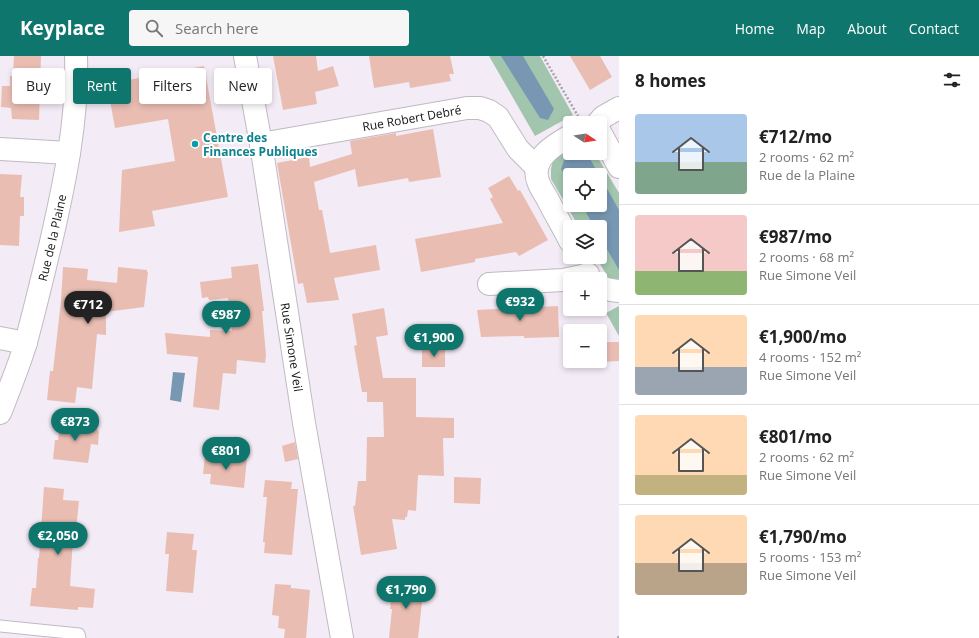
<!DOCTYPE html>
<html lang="en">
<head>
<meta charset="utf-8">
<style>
	:root { --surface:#fff; --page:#f6f6f6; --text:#222; --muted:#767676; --line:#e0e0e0; --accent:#0f766e }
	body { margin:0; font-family:"Open Sans",sans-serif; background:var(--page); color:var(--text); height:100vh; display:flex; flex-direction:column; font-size:15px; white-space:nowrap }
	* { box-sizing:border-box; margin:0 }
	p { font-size:13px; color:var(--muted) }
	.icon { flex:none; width:22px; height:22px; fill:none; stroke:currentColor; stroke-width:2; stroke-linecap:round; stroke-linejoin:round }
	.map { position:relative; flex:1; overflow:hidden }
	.panel { display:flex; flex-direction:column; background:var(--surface); width:360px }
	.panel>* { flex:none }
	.hud { position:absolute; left:12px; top:12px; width:380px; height:36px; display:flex; gap:8px }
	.needle { width:26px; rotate:102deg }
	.tools { position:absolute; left:563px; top:60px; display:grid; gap:8px }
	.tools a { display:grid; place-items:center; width:44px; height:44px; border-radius:4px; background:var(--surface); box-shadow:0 2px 6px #0003; font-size:20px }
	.price { position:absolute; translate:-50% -34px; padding:0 9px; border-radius:14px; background:var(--accent); color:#fff; font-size:13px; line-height:26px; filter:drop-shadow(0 1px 2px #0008) }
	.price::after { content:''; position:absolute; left:50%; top:24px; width:12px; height:9px; margin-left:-6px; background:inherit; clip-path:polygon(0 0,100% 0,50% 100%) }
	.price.selected { background:#222; color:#fff }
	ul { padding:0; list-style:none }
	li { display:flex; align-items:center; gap:12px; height:100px; padding:0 16px }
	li+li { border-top:1px solid var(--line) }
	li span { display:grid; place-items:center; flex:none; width:112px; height:80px; border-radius:4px; color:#555 }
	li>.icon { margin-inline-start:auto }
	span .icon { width:48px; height:48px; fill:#fffc; stroke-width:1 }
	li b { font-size:17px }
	h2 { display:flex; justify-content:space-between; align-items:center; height:48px; padding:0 16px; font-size:17px }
	.pill { padding:0 14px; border-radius:4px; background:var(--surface); box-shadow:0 2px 6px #0003; font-size:14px; line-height:36px }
	.pill.selected { background:var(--accent); color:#fff }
	header { display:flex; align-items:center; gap:24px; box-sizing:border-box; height:56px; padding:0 20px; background:var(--accent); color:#fff }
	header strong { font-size:19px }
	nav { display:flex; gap:22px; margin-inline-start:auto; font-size:14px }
	.search { width:280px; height:36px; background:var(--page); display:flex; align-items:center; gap:10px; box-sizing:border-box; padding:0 14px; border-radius:4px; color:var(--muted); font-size:15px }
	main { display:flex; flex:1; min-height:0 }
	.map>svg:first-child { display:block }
	.green { fill:#a2c5ae; fill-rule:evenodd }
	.water { fill:#7797b2 }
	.building { fill:#eabdb3 }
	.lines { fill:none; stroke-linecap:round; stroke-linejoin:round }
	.lane-casing { stroke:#c1b9c2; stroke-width:13 }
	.street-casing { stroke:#c1b9c2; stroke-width:24 }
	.secondary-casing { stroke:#c1b9c2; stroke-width:24 }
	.path { stroke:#a8a2aa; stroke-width:2.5; stroke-dasharray:2 2; stroke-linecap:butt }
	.lane { stroke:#fff; stroke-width:11 }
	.street { stroke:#fff; stroke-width:22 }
	.secondary { stroke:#fff; stroke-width:22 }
	.culture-dot { fill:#0f9aa8; stroke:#fff; stroke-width:1.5 }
	.labels { text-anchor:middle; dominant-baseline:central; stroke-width:4; stroke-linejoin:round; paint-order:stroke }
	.street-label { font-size:12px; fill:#131114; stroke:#fff }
	.culture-label { font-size:12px; font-weight:bold; fill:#0d838f; stroke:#fff; text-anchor:start }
</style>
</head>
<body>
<header>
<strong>Keyplace</strong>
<div class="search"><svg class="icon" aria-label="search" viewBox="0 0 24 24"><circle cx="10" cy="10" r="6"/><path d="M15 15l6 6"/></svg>Search here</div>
<nav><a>Home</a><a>Map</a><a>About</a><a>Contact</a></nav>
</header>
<main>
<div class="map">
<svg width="619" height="582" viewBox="0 0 619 582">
	<rect width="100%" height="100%" fill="#f3ebf5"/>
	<path class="green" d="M489 0H540L573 59 535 80Z
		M570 89V97H595L619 137V223H609L596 201H600V171H579L551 123V113L553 104ZM570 119H600V149H570Z
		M619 250V280L606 257Z"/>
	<path class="water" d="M501 0H523L554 53 548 64 540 62Z
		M570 97H585L588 99 599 119H570V129L561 113 566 99Z
		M600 120 619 154V214L600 181V171H594L582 149H600Z
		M173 316 185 317 181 346 170 344Z"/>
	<path class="building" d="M14 0H41L39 64 12 63 11 52 1 51 2 30H10V20H13Z
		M273 0H316L318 15 333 10 339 30 315 36 317 48 283 54Z
		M369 0H450L454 18H449L451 25 410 32 409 26 374 32Z
		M570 0H600L612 21 590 34Z
		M204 10 228 141 152 155 155 170 119 176 122 114 175 105 168 63 115 72 107 28Z
		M433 73 441 121 409 126 408 122 358 131 355 113 314 126 319 154H322L330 197 376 189 380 214 334 222 339 244 307 247 303 227 298 228 277 107 309 101 310 111 352 98 350 85 396 77V80Z
		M0 118 22 119 20 141H24V160H20L19 190 0 189Z
		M509 120 518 135 520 134 548 184 519 200 516 196 475 203V206L421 216 415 183 503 167 490 143 493 141 488 132Z
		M258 208 264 255H262L266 299 265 307 237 304 236 318 223 317 219 354 193 351 198 301 167 298 165 277 210 281V274L232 275 228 242 209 244 208 241 202 242 200 226 232 222 231 211Z
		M63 211 88 213 87 224 117 227 118 211 147 214V216H148L144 251 106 256V279L97 278 92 333 77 331 75 347 47 344 50 315H53L61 245Z
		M558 250 559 281 524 282V280L481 281 477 254Z
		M384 252 388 279 376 281 383 322H416V361L454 362V382H443L444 420 418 419 416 455 408 454 407 461H405V464L392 463 397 493 361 499 353 450H355L358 425H366L367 381H384L383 346H367V336H362L354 290 357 289 352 258Z
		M600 286H619V305L600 306Z
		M422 293H445V311H422Z
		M60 366 94 369 99 376 98 389 91 388 88 407 53 403 55 384H58Z
		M295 386 298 403 285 406 282 390Z
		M205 399 247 402 244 432 210 428 211 418H203Z
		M454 421 481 422 480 448 454 447Z
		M265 424 292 426 291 433H298L292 499 264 497 265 486H263L267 441H263Z
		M44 431 64 433 63 444 79 445 75 483 73 482 70 530 95 533 93 552 78 551V554L30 550 32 532H36L38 502H39Z
		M167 476 194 478 192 494H197L193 537 166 535 169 498H165Z
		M394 525 424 529 418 582H389L392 553H390Z
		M275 528 291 529V532L310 534 306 582H284L285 573 278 572 279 560 272 559Z"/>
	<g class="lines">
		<g class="lane-casing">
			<path id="lane" d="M0 570 79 578 80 582"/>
		</g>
		<g class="street-casing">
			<g id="street">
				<path d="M598 67 603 61 619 52"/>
				<path d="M600 76 619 111"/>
				<path d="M570 80C554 89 530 103 538 125 540 132 545 138 548 144 555 158 563 171 570 185"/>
				<path id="s1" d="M261 88 467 52H480L489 55 498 61 518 93 537 112"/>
				<path d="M0 93 69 97"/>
				<path d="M489 228 563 224 582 220 588 218"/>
				<path d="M600 231 611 234 619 235"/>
				<path d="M0 282 26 287"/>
				<path id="s2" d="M0 357C9 334 19 310 26 286 35 253 43 219 51 186 65 125 78 63 76 0"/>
			</g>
		</g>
		<g class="secondary-casing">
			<g id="secondary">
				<path id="s3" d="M245 0 261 88 304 367 342 582"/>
			</g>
		</g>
		<path class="path" d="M543 0 578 60
			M618 582 619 580"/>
		<use href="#lane" class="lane"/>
		<use href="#street" class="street"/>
		<use href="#secondary" class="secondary"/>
	</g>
	<circle class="culture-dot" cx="195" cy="88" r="4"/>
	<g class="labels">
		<g class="street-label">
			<text stroke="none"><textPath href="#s1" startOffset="153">Rue Robert Debré</textPath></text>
			<text stroke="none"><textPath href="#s2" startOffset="183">Rue de la Plaine</textPath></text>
			<text stroke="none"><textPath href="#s3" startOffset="295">Rue Simone Veil</textPath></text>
		</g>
		<g class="culture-label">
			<text x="203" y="81">Centre des<tspan x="203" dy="14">Finances Publiques</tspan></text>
		</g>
	</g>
</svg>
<div class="tools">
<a><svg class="needle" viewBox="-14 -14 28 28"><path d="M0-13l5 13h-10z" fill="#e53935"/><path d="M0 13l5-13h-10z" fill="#767676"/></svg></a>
<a><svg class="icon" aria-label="locate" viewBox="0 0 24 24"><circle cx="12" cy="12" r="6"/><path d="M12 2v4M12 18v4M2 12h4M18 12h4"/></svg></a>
<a><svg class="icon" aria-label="layers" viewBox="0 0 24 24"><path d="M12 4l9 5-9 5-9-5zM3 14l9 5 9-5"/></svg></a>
<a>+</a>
<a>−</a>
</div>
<b class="price" style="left:520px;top:266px">€932</b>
<b class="price selected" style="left:88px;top:269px">€712</b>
<b class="price" style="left:226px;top:279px">€987</b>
<b class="price" style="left:434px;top:302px">€1,900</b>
<b class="price" style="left:75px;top:386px">€873</b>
<b class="price" style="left:226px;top:415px">€801</b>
<b class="price" style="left:58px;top:500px">€2,050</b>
<b class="price" style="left:406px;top:554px">€1,790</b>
<div class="hud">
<a class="pill">Buy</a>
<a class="pill selected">Rent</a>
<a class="pill">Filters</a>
<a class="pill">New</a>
</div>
</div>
<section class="panel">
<h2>8 homes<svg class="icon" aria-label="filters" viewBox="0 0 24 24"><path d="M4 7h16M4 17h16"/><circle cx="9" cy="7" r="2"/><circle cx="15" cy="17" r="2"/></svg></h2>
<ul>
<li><span style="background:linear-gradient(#a9c7e8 60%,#7fa58c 0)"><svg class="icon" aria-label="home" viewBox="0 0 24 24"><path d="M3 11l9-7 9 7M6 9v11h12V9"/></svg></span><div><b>€712/mo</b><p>2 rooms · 62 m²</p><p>Rue de la Plaine</p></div></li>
<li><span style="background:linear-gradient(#f6c9c9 70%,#8fb573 0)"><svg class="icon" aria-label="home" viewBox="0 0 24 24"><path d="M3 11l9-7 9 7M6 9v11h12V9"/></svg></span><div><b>€987/mo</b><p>2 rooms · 68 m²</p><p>Rue Simone Veil</p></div></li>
<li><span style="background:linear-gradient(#ffd9b3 65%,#9aa5b1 0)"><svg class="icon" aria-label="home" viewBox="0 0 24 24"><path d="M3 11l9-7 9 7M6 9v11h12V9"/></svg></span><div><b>€1,900/mo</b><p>4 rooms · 152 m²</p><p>Rue Simone Veil</p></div></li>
<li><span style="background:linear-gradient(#ffd9b3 75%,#c2b280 0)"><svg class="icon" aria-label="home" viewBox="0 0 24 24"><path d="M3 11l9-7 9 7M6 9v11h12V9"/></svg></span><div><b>€801/mo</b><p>2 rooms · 62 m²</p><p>Rue Simone Veil</p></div></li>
<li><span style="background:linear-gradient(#ffd9b3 60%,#b9a48a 0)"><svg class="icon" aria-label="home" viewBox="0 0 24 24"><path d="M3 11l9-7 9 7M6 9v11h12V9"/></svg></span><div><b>€1,790/mo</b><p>5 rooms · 153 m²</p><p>Rue Simone Veil</p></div></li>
</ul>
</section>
</main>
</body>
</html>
